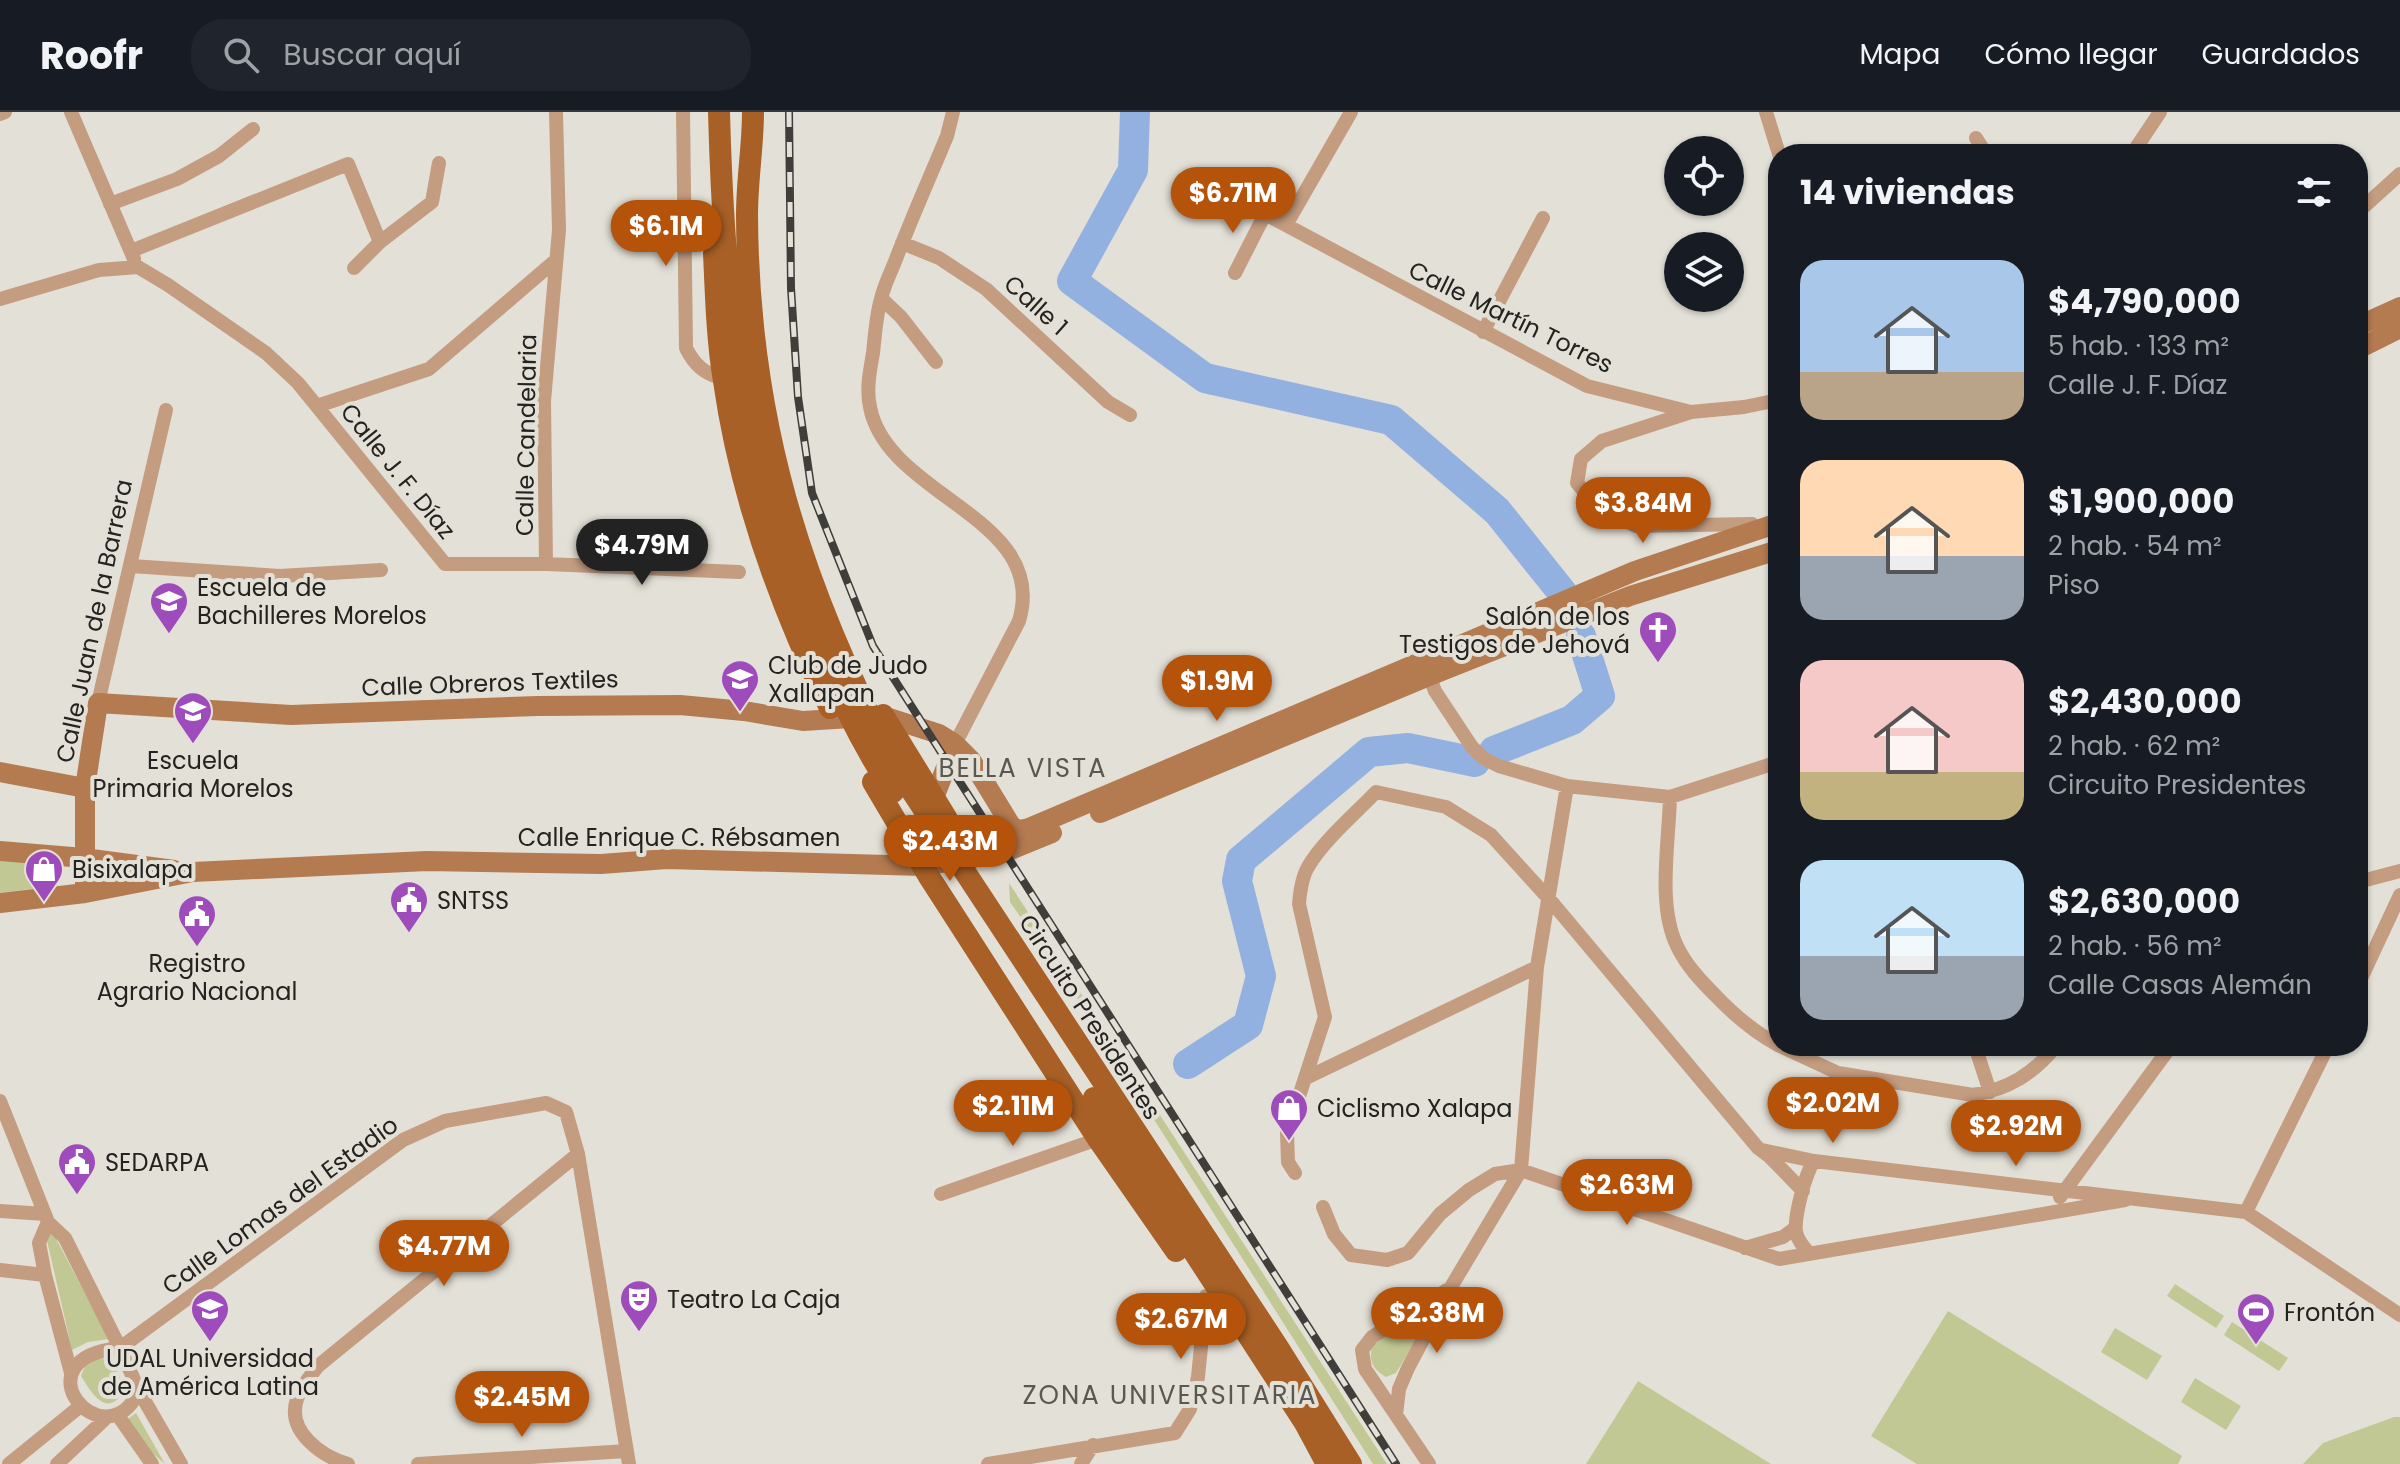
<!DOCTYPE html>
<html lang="es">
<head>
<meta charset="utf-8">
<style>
	:root { --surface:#171b24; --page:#20242c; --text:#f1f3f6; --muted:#9ea1a6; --line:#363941; --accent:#b45309 }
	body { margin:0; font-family:Poppins,sans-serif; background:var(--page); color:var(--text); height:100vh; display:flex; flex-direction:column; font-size:30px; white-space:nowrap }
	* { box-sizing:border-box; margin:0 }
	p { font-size:26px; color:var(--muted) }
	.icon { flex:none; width:44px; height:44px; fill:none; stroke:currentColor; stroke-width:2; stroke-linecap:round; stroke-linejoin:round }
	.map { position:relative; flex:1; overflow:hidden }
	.panel { position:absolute; left:1768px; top:32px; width:600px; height:912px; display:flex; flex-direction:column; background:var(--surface); border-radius:32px; box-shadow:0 2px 6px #0004 }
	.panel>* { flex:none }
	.tools { position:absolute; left:1664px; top:24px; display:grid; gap:16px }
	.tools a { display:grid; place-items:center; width:80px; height:80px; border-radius:50%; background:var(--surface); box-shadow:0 2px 6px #0004; font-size:40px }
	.price { position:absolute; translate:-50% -68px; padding:0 18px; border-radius:28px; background:var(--accent); color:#fff; font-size:26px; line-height:52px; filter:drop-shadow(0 2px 4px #0008) }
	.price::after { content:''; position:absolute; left:50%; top:48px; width:24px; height:18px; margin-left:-12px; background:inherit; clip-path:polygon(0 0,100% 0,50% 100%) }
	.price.current { background:#222; color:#fff }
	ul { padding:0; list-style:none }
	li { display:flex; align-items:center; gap:24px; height:200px; padding:0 32px }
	li span { display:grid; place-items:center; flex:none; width:224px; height:160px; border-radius:24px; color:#555 }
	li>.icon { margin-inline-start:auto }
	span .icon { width:96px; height:96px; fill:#fffc; stroke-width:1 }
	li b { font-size:34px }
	h2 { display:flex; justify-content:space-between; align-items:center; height:96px; padding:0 32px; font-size:34px }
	header { display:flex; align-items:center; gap:48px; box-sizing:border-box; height:112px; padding:0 40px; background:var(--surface); border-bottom:2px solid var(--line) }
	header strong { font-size:38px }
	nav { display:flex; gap:44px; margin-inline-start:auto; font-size:28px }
	.search { width:560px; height:72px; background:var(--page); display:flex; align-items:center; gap:20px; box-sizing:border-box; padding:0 28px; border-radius:32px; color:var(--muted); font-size:30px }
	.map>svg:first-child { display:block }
	.green { fill:#c2c894 }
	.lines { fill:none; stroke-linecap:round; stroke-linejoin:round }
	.river { stroke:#92b1e1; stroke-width:30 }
	.street { stroke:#c49c80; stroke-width:14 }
	.secondary { stroke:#b47a50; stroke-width:20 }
	.primary { stroke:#a86026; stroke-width:22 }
	.rail-casing { stroke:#3f3e3a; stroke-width:8 }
	.rail { stroke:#e3e0d7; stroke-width:5; stroke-dasharray:15; stroke-linecap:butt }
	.labels { text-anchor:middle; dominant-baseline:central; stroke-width:8; stroke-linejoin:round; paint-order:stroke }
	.street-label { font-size:24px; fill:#242320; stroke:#e3e0d7 }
	.poi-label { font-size:24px; fill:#242320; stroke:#e3e0d7; text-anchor:start }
	.neighbourhood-label { font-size:26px; letter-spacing:2px; fill:#5a5850; stroke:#e3e0d7 }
</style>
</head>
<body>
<header>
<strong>Roofr</strong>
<div class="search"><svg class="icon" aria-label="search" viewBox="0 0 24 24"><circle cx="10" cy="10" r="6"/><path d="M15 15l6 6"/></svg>Buscar aquí</div>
<nav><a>Mapa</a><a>Cómo llegar</a><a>Guardados</a></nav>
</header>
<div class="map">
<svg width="2400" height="1352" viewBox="0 0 2400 1352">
	<rect width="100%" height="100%" fill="#e3e0d7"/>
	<path class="green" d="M0 748 46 752 55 759 56 767 53 774 0 781Z
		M1009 771 1387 1352H1373L1073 880 1010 790Z
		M52 1119 109 1227 88 1230 72 1238 46 1124Z
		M2175 1172 2224 1204 2216 1216 2167 1184Z
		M1948 1199 2182 1344 2178 1352H1917L1871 1324Z
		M1406 1210 1420 1213V1221L1396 1261 1386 1265C1372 1257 1369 1249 1372 1234Z
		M2232 1210 2288 1246 2279 1259 2224 1223Z
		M2115 1216 2162 1244 2147 1268 2101 1240Z
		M111 1245 125 1277C108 1308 92 1282 81 1264L87 1249Z
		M2195 1266 2241 1294 2226 1318 2181 1290Z
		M1638 1269 1771 1352H1586Z
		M136 1301 165 1352 120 1313Z
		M2394 1305H2400V1352H2303L2323 1331Z"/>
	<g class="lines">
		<path class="river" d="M1135 0 1133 58 1072 169 1205 266 1391 308 1497 399 1565 484
			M1494 639 1572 608 1600 584 1581 524
			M1188 952 1248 913 1261 864 1237 769 1241 748 1369 640 1408 636 1475 650"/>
		<path class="street" d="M71 0 134 147
			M683 0 686 236C695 254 704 261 723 267
			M953 0 947 24C930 65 912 105 896 147 891 160 884 173 881 187 876 204 875 223 873 241 870 259 866 276 870 295 887 385 1050 405 1019 509L955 632
			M1766 0 1779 42
			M0 2 5 0
			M1976 26 1986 42
			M2132 42 2160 0
			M1241 89 1587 274 1691 300 1744 295 1778 288
			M110 92 177 67 219 44 253 17
			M2358 100 2400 62
			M1286 113 1351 0
			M902 131 939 146 986 177 1108 290 1130 303
			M131 139 348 52 380 130
			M354 156 380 130 432 90 439 51
			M1235 161 1265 102
			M881 186 901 205 936 250
			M0 187 99 158 138 155 168 173 266 241 298 271 445 452H546L739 460
			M1483 220 1543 106
			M317 294 429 257 556 148
			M1691 300 1602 329 1581 347 1577 371 1597 395 1636 414 1752 412 1754 418
			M546 452 544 289 559 118 556 0
			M131 454 280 464 381 458
			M1427 558 1435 579 1472 635 1483 646 1499 654 1567 674 1670 685 1778 650
			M98 591 166 298
			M1670 685C1669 730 1657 793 1677 834 1686 853 1700 868 1715 883 1734 903 1754 920 1778 933
			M2358 770 2400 759
			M2358 873 2400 783
			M1780 934 1838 961 1973 983C2009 977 2033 962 2056 934
			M1975 934 1990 980
			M1306 966 1537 855
			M0 989 48 1110 65 1126 120 1236 403 1028 445 1009 546 991 566 1000 578 1042 629 1352
			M1762 1038 1814 1049 2246 1100 2400 1203
			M1295 1061 1288 1050 1287 1021 1325 905 1299 792C1300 780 1302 765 1308 755 1322 730 1356 701 1376 680L1446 695 1491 723 1550 788 1758 1036 1770 1045 1803 1079
			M941 1082 1098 1027
			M2060 1085 2171 934
			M1323 1095 1334 1122 1351 1143 1387 1148 1408 1141 1440 1102 1469 1078 1495 1062 1521 1058 1779 1147 2125 1088
			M0 1099 45 1102
			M2246 1100 2328 934
			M48 1110 39 1131 45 1163 71 1261
			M1745 1136 1783 1125 1795 1116
			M1810 1142C1804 1136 1798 1129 1796 1120 1794 1105 1805 1062 1814 1049
			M0 1158 45 1163
			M139 1279C104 1352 15 1246 120 1236L139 1279 181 1352
			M1396 1303 1399 1277 1408 1256 1451 1175 1521 1058 1537 855 1567 674
			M119 1305 152 1352
			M9 1352 78 1296
			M57 1352 104 1308
			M348 1352C321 1344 286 1319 297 1287 301 1274 310 1265 318 1254L578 1042
			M418 1352 627 1339
			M988 1352 1175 1321 1190 1297 1198 1265 1206 1184
			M1081 1352 1093 1333
			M1429 1352 1365 1257 1362 1238 1372 1225 1447 1178"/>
		<path class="secondary" d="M2358 214 2400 195
			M2358 237 2400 216
			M0 660 85 676
			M934 686 955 632
			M1100 701 1429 564 1630 484 1778 438
			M0 739 84 746 174 758
			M85 781V676L98 591 291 603 538 594 680 593 744 599 803 609 883 604 939 622 955 632 971 648 1012 715 1020 718 1029 716 1635 459 1778 411
			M0 791 85 781 193 760 427 749 601 752 667 747 923 754 1003 741 1052 721"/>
		<path class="primary" d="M719 0C722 113 730 234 755 344 761 372 770 399 779 426 807 514 842 602 893 680
			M753 0C753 34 747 68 747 103 748 308 800 472 894 652L1279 1237 1351 1352
			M714 141C716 184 717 227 724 269 740 382 780 494 830 596
			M883 603 947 707
			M873 670 928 763 1098 1027 1176 1139
			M1094 986 1305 1311 1327 1352"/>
		<g class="rail-casing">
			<path id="rail" d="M789 0 791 176 798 285 812 381 873 534 1396 1352"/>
		</g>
		<use href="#rail" class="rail"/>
	</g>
	<defs>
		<g id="school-pin" transform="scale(2)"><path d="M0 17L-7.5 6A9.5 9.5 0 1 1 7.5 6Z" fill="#9e4cbc" stroke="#e3e0d7"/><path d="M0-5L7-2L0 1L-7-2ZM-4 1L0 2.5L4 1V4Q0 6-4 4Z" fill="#fff"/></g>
		<g id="church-pin" transform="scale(2)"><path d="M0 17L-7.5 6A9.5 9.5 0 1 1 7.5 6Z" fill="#9e4cbc" stroke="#e3e0d7"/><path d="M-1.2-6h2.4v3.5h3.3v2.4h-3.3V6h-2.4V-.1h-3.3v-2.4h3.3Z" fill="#fff"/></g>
		<g id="shop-pin" transform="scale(2)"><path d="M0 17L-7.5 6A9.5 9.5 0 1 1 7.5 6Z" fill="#9e4cbc" stroke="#e3e0d7"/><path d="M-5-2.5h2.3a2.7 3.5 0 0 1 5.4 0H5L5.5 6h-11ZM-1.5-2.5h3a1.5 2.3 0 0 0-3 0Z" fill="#fff"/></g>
		<g id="civic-pin" transform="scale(2)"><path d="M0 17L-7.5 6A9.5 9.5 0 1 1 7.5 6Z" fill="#9e4cbc" stroke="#e3e0d7"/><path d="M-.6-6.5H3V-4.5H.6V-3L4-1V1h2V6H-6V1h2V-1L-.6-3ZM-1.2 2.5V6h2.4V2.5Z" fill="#fff"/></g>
		<g id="theatre-pin" transform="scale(2)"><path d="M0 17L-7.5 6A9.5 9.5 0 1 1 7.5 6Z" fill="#9e4cbc" stroke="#e3e0d7"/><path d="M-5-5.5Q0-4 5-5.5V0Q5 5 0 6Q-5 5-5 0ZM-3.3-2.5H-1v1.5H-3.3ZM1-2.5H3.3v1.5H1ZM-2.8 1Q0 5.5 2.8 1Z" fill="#fff"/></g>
		<g id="university-pin" transform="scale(2)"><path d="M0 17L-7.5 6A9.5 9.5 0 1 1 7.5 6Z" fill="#9e4cbc" stroke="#e3e0d7"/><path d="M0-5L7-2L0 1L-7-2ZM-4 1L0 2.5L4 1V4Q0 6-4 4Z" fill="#fff"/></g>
		<g id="stadium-pin" transform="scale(2)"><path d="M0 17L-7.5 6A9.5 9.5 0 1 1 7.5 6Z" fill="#9e4cbc" stroke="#e3e0d7"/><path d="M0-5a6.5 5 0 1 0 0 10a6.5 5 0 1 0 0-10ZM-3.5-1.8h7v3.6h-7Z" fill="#fff"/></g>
	</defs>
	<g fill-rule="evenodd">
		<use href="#school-pin" x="169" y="489"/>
		<use href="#church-pin" x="1658" y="518"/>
		<use href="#school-pin" x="740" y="567"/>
		<use href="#school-pin" x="193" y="599"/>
		<use href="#shop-pin" x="44" y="757"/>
		<use href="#civic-pin" x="409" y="788"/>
		<use href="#civic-pin" x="197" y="802"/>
		<use href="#shop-pin" x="1289" y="996"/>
		<use href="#civic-pin" x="77" y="1050"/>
		<use href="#theatre-pin" x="639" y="1187"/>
		<use href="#university-pin" x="210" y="1197"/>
		<use href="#stadium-pin" x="2256" y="1200"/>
	</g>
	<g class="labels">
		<g class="street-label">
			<text transform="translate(1036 193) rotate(42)">Calle 1</text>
			<text transform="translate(1511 205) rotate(26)">Calle Martín Torres</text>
			<text transform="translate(526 323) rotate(-89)">Calle Candelaria</text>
			<text transform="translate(398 359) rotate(51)">Calle J. F. Díaz</text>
			<text transform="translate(94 509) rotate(-78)">Calle Juan de la Barrera</text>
			<text transform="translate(490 571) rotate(-2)">Calle Obreros Textiles</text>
			<text x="679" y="725">Calle Enrique C. Rébsamen</text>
			<text transform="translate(1090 905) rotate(57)">Circuito Presidentes</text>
			<text transform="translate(280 1093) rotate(-36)">Calle Lomas del Estadio</text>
		</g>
		<g class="poi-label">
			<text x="197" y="475">Escuela de<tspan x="197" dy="28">Bachilleres Morelos</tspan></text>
			<text x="1630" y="504" text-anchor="end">Salón de los<tspan x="1630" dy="28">Testigos de Jehová</tspan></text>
			<text x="768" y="553">Club de Judo<tspan x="768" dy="28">Xallapan</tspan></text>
			<text x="193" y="648" text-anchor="middle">Escuela<tspan x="193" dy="28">Primaria Morelos</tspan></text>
			<text x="72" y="757">Bisixalapa</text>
			<text x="437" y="788">SNTSS</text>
			<text x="197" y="851" text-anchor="middle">Registro<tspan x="197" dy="28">Agrario Nacional</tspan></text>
			<text x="1317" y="996">Ciclismo Xalapa</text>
			<text x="105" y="1050">SEDARPA</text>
			<text x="667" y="1187">Teatro La Caja</text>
			<text x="2284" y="1200">Frontón</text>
			<text x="210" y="1246" text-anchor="middle">UDAL Universidad<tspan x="210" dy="28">de América Latina</tspan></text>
		</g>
		<g class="neighbourhood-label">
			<text x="1023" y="656">BELLA VISTA</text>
			<text x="1170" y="1283">ZONA UNIVERSITARIA</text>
		</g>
	</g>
</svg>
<div class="tools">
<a><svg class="icon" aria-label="locate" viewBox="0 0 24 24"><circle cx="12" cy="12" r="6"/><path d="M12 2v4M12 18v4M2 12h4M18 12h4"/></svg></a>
<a><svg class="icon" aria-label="layers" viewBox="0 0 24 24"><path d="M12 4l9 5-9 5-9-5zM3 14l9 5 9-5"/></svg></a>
</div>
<b class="price" style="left:1233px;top:123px">$6.71M</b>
<b class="price" style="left:666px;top:156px">$6.1M</b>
<b class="price" style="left:1643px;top:433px">$3.84M</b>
<b class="price current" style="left:642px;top:475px">$4.79M</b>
<b class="price" style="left:1217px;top:611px">$1.9M</b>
<b class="price" style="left:950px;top:771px">$2.43M</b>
<b class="price" style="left:1833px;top:1033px">$2.02M</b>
<b class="price" style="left:1013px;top:1036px">$2.11M</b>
<b class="price" style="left:2016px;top:1056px">$2.92M</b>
<b class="price" style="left:1627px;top:1115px">$2.63M</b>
<b class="price" style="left:444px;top:1176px">$4.77M</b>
<b class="price" style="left:1437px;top:1243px">$2.38M</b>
<b class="price" style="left:1181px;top:1249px">$2.67M</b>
<b class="price" style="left:522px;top:1327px">$2.45M</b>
<section class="panel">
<h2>14 viviendas<svg class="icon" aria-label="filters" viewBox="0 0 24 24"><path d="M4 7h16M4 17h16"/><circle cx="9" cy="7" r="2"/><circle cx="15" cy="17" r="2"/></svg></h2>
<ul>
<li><span style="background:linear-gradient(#a9c7e8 70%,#b9a48a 0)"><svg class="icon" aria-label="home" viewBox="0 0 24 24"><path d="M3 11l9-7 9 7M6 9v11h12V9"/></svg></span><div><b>$4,790,000</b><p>5 hab. · 133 m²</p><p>Calle J. F. Díaz</p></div></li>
<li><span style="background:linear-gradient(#ffd9b3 60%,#9aa5b1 0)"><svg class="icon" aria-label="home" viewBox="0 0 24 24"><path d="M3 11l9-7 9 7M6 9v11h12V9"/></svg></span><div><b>$1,900,000</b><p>2 hab. · 54 m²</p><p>Piso</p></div></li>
<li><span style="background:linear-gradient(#f6c9c9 70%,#c2b280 0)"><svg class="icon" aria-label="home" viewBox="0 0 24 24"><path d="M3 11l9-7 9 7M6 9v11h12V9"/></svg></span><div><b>$2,430,000</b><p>2 hab. · 62 m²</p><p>Circuito Presidentes</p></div></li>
<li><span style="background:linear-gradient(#bfe0f5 60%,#9aa5b1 0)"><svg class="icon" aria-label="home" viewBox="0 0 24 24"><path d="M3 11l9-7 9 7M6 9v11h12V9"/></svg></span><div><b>$2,630,000</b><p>2 hab. · 56 m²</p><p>Calle Casas Alemán</p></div></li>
</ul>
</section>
</div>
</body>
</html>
